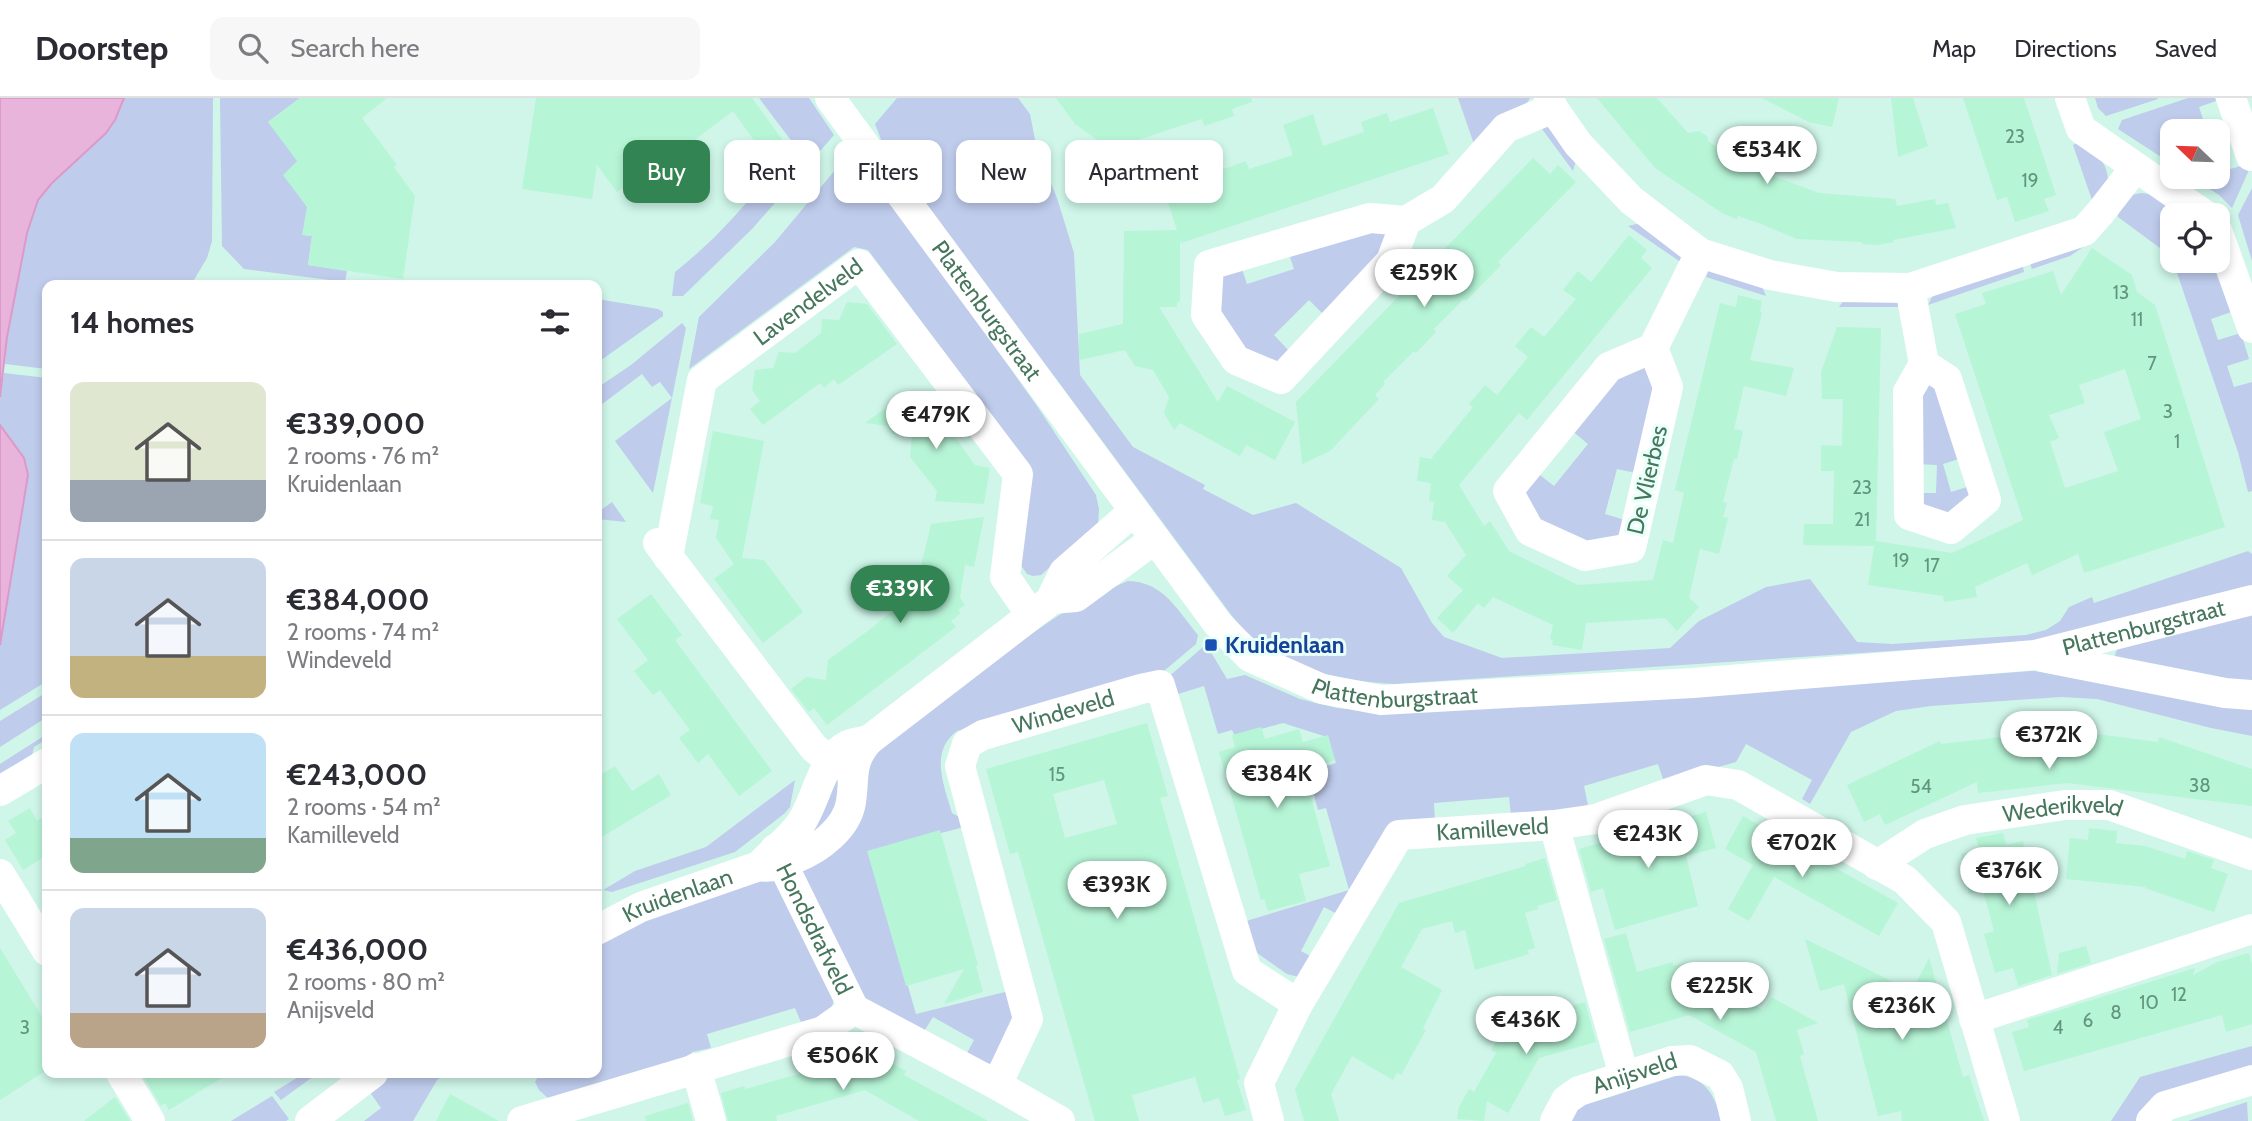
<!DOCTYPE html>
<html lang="en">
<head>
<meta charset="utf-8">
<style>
	:root { --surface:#fff; --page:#f7f7f7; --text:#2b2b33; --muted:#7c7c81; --line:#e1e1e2; --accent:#338453 }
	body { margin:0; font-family:Cabin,sans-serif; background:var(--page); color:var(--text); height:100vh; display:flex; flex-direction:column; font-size:26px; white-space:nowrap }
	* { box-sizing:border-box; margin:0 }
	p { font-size:23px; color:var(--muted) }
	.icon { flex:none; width:38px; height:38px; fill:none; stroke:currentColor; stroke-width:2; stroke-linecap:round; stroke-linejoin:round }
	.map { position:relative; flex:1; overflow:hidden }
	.sheet { position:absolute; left:42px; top:182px; width:560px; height:798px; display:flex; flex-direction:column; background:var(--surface); border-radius:14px; box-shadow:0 4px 10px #0003 }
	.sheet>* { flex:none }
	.banner { position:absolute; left:623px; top:42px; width:665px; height:63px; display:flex; gap:14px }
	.needle { width:46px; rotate:293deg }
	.fabs { position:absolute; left:2160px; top:21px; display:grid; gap:14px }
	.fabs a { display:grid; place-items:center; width:70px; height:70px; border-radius:14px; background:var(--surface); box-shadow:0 4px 10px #0003; font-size:35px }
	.price { position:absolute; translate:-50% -60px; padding:0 16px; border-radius:24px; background:#fff; color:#222; font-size:23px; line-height:46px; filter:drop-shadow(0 2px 4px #0008) }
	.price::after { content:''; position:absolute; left:50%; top:42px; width:21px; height:16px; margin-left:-10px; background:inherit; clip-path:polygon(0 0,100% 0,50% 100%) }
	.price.on { background:var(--accent); color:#fff }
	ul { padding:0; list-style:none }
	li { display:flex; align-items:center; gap:21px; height:175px; padding:0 28px }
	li+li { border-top:2px solid var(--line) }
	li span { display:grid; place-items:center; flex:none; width:196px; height:140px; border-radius:14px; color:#555 }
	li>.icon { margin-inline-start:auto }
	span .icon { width:84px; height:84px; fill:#fffc; stroke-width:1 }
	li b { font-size:30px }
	h2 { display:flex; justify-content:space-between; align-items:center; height:84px; padding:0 28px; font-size:30px }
	.tag { padding:0 24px; border-radius:14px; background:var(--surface); box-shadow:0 4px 10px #0003; font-size:24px; line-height:63px }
	.tag.on { background:var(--accent); color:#fff }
	header { display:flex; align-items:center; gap:42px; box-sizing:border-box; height:98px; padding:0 35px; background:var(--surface); border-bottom:2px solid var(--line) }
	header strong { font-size:33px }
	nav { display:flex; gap:38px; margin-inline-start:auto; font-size:24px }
	.search { width:490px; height:63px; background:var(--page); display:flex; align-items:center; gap:18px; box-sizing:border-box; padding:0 24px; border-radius:14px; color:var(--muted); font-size:26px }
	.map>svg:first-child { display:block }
	.residential { fill:#cff6e9; fill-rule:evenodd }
	.green { fill:#bfccec }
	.water { fill:#e9b4db; stroke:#db9ac9; stroke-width:2 }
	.building { fill:#b7f5d7; fill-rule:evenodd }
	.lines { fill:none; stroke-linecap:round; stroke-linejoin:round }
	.minor { stroke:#fff; stroke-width:30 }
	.transit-dot { fill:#1a4fb4; stroke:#e9fff9; stroke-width:2.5 }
	.labels { text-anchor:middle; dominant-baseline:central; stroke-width:6; stroke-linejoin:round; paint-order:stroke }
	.number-label { font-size:19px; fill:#62967c }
	.street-label { font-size:23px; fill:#46775d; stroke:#e9fff9 }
	.transit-label { font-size:23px; font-weight:bold; fill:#164399; stroke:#e9fff9; text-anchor:start }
</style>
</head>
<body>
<header>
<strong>Doorstep</strong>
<div class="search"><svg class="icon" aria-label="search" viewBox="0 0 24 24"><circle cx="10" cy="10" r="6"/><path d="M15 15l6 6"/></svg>Search here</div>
<nav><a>Map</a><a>Directions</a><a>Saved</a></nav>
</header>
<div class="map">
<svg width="2252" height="1023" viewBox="0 0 2252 1023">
	<rect width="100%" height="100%" fill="#e1fef6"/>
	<path class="residential" d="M0 0H2252V1023H0ZM2172 33H2217V79H2172ZM2172 117H2217V163H2172ZM47 187H597V975H47Z"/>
	<path class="green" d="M124 0H213L212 143 207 160 191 187H47V271L5 266 7 239 27 135 38 102 52 85 106 35 115 22Z
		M220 0H300L268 24 301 65 315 119 303 137 312 138 308 167 347 173 345 184 244 171 222 148Z
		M759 0H809L834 37 753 130 683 198H672L675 174C723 136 757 94 793 45Z
		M897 0H1018L1030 16 1037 52 1057 100 1074 155 1080 277 1133 349 1205 387 1203 391 1253 417 1296 405 1401 470 1432 525 1444 539 1502 560 1670 550 1699 523 1766 489 1810 481 1857 544 1892 546 2026 537 2046 532 2060 523 2069 509 2092 499 2094 505 2248 453 2252 456V487L2168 508 2118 527 2042 543 1395 586C1335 583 1281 570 1238 526L884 49 875 26Z
		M1458 0H1530L1524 10 1475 49Z
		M2095 0H2157L2158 1 2106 18 2098 10Z
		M2188 0H2215L2216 3 2199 9 2207 33H2172V66L2118 31 2122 22Z
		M1547 29 1558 34 1576 62 1573 73 1542 31Z
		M2079 44C2094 56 2106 60 2108 81L2092 102 2073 47Z
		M851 53 956 194 1037 308 1096 397 1099 411 1098 427 1041 477 1033 478 1027 476 1020 466 1014 463 1031 370 868 152 854 149 689 271 699 219 775 144Z
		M2217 67 2220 74 2241 68 2249 72 2232 110 2219 97 2191 79H2217Z
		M2252 90V163L2238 117Z
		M2142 95 2153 97 2185 117H2172V159L2118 119V116L2131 97Z
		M1641 125 1682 158V165L1628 128Z
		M1364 127 1390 133 1379 161 1325 218 1309 202 1274 237 1289 253 1274 268 1243 254 1215 211 1219 178 1241 168 1247 186 1294 171 1288 153Z
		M2086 147 2070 158 2032 171 2029 163Z
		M2173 163H2216L2234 213 2211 221 2218 242 2241 235 2249 261 2227 268 2234 289 2252 284V393L2248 394 2238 354Z
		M2022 164 2024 174 1928 207 1934 195Z
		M1709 172 1761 186 1766 198 1706 179Z
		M1846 199 1897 202 1903 209H1839Z
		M597 201 658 211 663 214V218L597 265Z
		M682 225 686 230 653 395 615 343 672 300 660 284 652 289 642 276 597 310V290L631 267Z
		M1647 262 1657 294 1636 375 1617 371 1605 416 1625 422 1621 438 1583 448 1538 425 1520 395 1536 374 1554 388 1588 346 1571 332 1615 277Z
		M4 275 47 280V583L0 612V544L11 344 0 329V299Z
		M1927 283 1937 290 1962 360 1943 366 1951 394 1970 388 1974 402 1950 420 1916 409V395H1936L1937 367 1917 366 1920 293Z
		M612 404 626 424 597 421V415Z
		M1128 483C1164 484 1177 512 1198 537L1196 546 1158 578 957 633C929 654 944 687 952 715L961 720 964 729 869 754 916 916 1013 892 1018 910 1000 959 989 966 965 959 974 942 933 919 923 935 867 902 855 888 790 771 805 766 865 665 975 573 1079 504Z
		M2252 509V587L2116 561 2115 557 2118 549Z
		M1203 549 1209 551 1227 581 1245 577 1300 601 1337 610 1386 614 1815 589 2032 573 2100 577 2252 606V638L2211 630 2097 601 2061 599 1931 608 1896 613 1851 634 1810 706 1802 701 1812 682 1746 646 1736 664 1664 684 1658 666 1584 688 1588 707 1548 718H1511L1509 699 1434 705 1435 725 1393 726 1341 818 1324 809 1301 853 1317 862 1299 879 1287 876 1250 850 1243 824 1349 792 1326 710 1318 712 1308 674 1336 665 1327 639 1283 625 1235 638 1232 632 1218 636 1204 588 1178 596 1166 581Z
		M47 594V619L0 649V623Z
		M47 636V641L34 649 31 662 0 680V666Z
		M795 682 790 709 785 715 735 754 612 794 603 792 635 773 706 749Z
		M837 682 839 687 834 724 793 743Z
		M775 776 835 899 831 911 803 929 795 910 707 936 711 950 692 954 685 966 548 1000 539 992 535 984 540 975H597V847L634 825Z
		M2252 948V968L2149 1005 2136 1023H2111L2140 979Z
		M305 975H318L281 1002 274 994Z
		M393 975H448L437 982 413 1023H364L381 1010 369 993Z
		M1679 977C1707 980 1715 999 1722 1023H1565L1575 1010Z
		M272 998 289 1021 286 1023H231Z
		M2247 1004 2248 1023H2188Z"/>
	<path class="water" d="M0 0H124L115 22 106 35 52 85 38 102 27 135 7 239 0 299Z
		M0 327 24 360 28 377 0 547Z"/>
	<path class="building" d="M300 0H387L362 20 397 67 394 69 415 98 403 181 308 167 312 138 302 137 307 109 283 77 297 63 268 24Z
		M536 0H752L784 44 765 58 733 13 637 85 634 81 617 94 597 67 592 101 522 91Z
		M1056 0H1251L1252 4 1232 11 1234 18 1204 28 1202 21 1122 47V55L1107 49 1075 26Z
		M1597 0H1657L1688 35 1699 33 1708 39V43L1747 70 1754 68 1763 71 1765 75 1819 95 1895 101 1897 108 1935 101 1936 107 1948 105 1956 130 1893 142 1894 144 1877 147 1862 146V144L1797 141 1761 126 1738 118 1737 121 1722 115 1655 70Z
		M1762 0H1839L1832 29 1809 24Z
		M1891 0H1913L1928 48 1898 59Z
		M1963 0H2024L2056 97 2044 101 2049 113 2015 124 2007 99 1997 102Z
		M1433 10 1449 56 1181 145 1180 141V203L1177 205V209H1159L1218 304 1227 288 1295 324 1275 362 1246 347 1240 358 1180 325 1174 332 1164 315 1169 299 1153 272 1135 268 1125 252 1079 262V236L1123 226 1124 133 1177 132 1168 105 1218 89 1221 72 1246 63 1249 71 1293 57 1283 27 1313 16 1323 48 1364 34 1361 24 1387 15 1390 24Z
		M1533 60 1550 76 1558 67 1576 84 1498 164 1501 167 1466 203 1464 201 1434 231 1436 234 1416 255 1414 253 1383 284 1385 286 1375 297 1379 301 1330 353 1302 366 1296 304Z
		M1629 137 1647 152 1641 160 1652 170 1527 322 1519 315 1459 387 1484 428 1490 423 1509 453 1578 487 1653 482 1663 442 1673 445 1684 395 1675 392 1720 205 1736 209 1738 197 1762 203 1760 214 1762 215 1750 262 1794 270 1786 298 1744 288 1734 331 1743 333 1737 361H1734L1723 404 1727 405 1723 419 1728 420 1719 456 1700 451 1689 500 1699 509 1677 533 1665 520 1586 525 1582 552 1552 547 1553 542 1550 541 1553 527 1493 499 1484 510 1478 505 1453 535 1437 520 1463 492 1447 478 1466 457 1445 424 1432 422 1434 404 1429 403 1431 385 1417 383 1420 359 1431 361 1473 309 1469 306 1485 287 1497 297 1528 259 1515 248 1531 229 1544 239 1576 201 1563 192 1578 173 1591 184Z
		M2092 150 2132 177 2137 194 2155 207 2225 429 2084 475 2078 456 2032 477 2027 465 1975 489 1977 499 1944 504 1943 498 1868 487 1874 448 1803 447 1804 426H1833L1834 373H1821V347L1842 348 1843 301H1822L1821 274 1837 229 1881 230 1876 443 1952 455 2023 422 1955 216 1986 206 1982 195 2053 173 2061 197ZM2125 271 2141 321 2104 334 2118 373 2065 390 2050 344 2059 340 2049 317 2085 305 2079 287Z
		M847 204 867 206 897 246 838 287 834 281 824 290 820 285 763 327 750 311 760 303 752 292 755 272 773 270 779 254 795 255 821 235 822 221 839 222Z
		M927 296 958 337 955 339 975 367 990 370 984 406 935 403 937 393 910 359 912 339 893 336 887 328 865 325 902 298 910 309Z
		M713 333 764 343 742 460 764 462 803 514 763 545 714 481 734 466 716 440 719 422 710 421 713 408 700 405Z
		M984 419 974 469 965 467 960 500 965 507 958 512 961 515 951 523 956 529 827 627 814 610 809 614 791 591 806 579 826 582 828 562 873 529 933 479 919 477 931 426Z
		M651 496 682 537 675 542 772 673 739 698 708 656 698 665 679 640 690 632 660 592 653 597 634 573 648 562 617 521Z
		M1147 625 1168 698 1160 700 1240 981 1237 982 1246 1012 1225 1018 1219 1000 1203 1005 1195 979 1132 997 1139 1023H1095L1018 754 1010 756 986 671ZM1104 682 1117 726 1065 740 1053 696Z
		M1261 629 1265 641 1299 631 1303 644 1328 637 1335 662 1303 671 1330 768 1299 776 1306 803 1268 813 1264 801 1261 802 1219 654 1235 649 1232 637Z
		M2044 629 2158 644 2159 639 2252 671V708L2067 685 1978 695 1977 684 1885 727 1880 716 1864 724 1847 687 1940 643 1941 646 2044 634Z
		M615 668 632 693 659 676 671 697 597 742V679Z
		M30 710 37 723 47 716V757L23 772 5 742 16 735 8 723Z
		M1706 714 1716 750 1686 758 1698 808 1615 832 1603 790 1591 794 1579 751Z
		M1743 718 1898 805 1879 838 1774 779 1749 823 1728 811 1753 767 1725 751Z
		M2089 730 2117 733 2116 745 2145 748 2185 761 2187 753 2214 762 2211 770 2228 776 2214 814 2145 790 2146 789 2066 781 2070 740 2088 742Z
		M940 732 978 867 976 868 983 894 944 906 964 871 906 888 867 753Z
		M2003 735 2006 747 2023 743 2052 877 2018 888 2013 870 1995 875 1984 836 1994 833 1983 793 1969 796 1961 756 1979 752 1976 740Z
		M1545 760 1557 802 1537 808 1538 811 1525 815 1535 850 1527 852 1529 856 1475 872 1465 832 1455 835 1452 823 1422 831 1401 869 1442 892 1423 930 1426 932 1401 977 1397 975 1393 982 1352 958 1331 996 1339 1023H1304L1295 991 1399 805 1526 768 1525 766Z
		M1626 835 1637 874 1673 864V868L1688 864 1725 885 1723 889 1763 912 1771 899 1818 925 1797 932 1804 956 1800 958 1818 1023H1776L1756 954 1689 917 1630 934 1604 841Z
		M1805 841 1912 893 1929 860 1963 979 1969 977 1984 1023H1902L1901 1013 1878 1018 1844 886 1820 893Z
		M2086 848 2091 865 2057 876 2059 855Z
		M0 850 47 927V972L0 1002Z
		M2249 855 2252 866V926L2226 934 2222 917 2024 973 2012 934 2029 929 2027 922 2195 870 2193 877 2217 864Z
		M1585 904 1596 944 1539 960 1508 1015 1487 1003 1484 1023 1457 1021 1459 1009 1469 991 1474 994 1496 955 1491 952 1501 934 1521 918 1541 912 1542 916Z
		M859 955 868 960 878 957 906 973 904 977 988 1023H919L865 992 776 1018 777 1023H728L721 995 744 988 745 991 828 968 827 964Z
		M148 975H230L169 1012 165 1005 161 1008 143 978Z
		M450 996 499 1023H436Z
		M115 999 130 1023H84Z
		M688 1005 693 1023H646L645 1018Z"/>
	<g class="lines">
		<g class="minor">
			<path id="s1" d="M830 0 1218 526 1250 559 1322 591 1381 602 1693 585 2035 557 2252 502"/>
			<path d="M1549 0 1553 10 1578 46 1631 102 1700 155 1770 177 1837 189 1910 190 2084 133 2100 115 2135 70"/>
			<path d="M2070 0 2081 31 2205 117"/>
			<path d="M2231 0 2251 58"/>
			<path d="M1406 123 1391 163 1281 281 1236 262 1206 217 1209 167 1370 120 1406 123 1443 101 1506 30 1553 10"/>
			<path d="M2217 132 2252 230"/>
			<path d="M1910 190 1924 266"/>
			<path d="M1653 250 1668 289 1631 450 1585 458 1530 433 1508 393 1609 269 1653 250 1700 155"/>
			<path d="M1924 266 1947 281 1986 402 1951 431 1909 417 1908 294Z"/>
			<path d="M1134 413 1064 474 1051 501 1076 499 1155 441"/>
			<path d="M658 445 814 650 830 663 847 669"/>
			<path id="s2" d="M668 459 702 282 859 166 1018 376 1005 479 1031 517"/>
			<path d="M2042 559 2225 595 2252 597"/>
			<path d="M869 642C849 665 855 677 851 704 847 730 819 751 796 760 784 765 772 771 759 768 772 754 790 741 801 725 817 702 821 660 848 647 854 644 862 644 869 642Z"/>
			<path d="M869 642 1046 506"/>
			<path d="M0 693 47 665"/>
			<path d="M1554 727 1624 978"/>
			<path id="s3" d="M775 751 854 911"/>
			<path id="s4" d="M1877 767 1925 736 1965 722 2065 707H2109L2252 757"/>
			<path d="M0 776 47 853"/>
			<path id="s5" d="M597 832 641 809 759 768"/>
			<path d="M1974 921 2252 831"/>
			<path d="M696 970 711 1023"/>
			<path d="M121 975 150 1023"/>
			<path id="s6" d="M997 987 1028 921 960 668 967 646 983 637 1141 591 1160 587 1247 873 1298 906"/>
			<path d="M310 1023 373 975"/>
			<path d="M522 1023 823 933 854 911 997 987 1060 1023"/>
			<path id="s7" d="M1269 1023 1259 985 1298 906 1399 737 1554 727 1596 721 1706 682 1738 687 1905 782 1946 824 2005 1023"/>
			<path id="s8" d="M1555 1023 1566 1002 1579 993 1672 963 1690 962 1720 977 1728 990 1736 1023"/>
			<path d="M2151 1023 2165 1008 2252 982"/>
		</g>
	</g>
	<rect class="transit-dot" x="1204" y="540" width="14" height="14" rx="3.5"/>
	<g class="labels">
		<g class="number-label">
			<text x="2015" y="38">23</text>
			<text x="2030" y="82">19</text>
			<text x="2121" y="194">13</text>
			<text x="2137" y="221">11</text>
			<text x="2152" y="265">7</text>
			<text x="2168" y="313">3</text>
			<text x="2177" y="343">1</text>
			<text x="1862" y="389">23</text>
			<text x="1862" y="421">21</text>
			<text x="1901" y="462">19</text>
			<text x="1932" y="467">17</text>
			<text x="1057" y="676">15</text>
			<text x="2200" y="687">38</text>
			<text x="1921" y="688">54</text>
			<text x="2179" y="896">12</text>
			<text x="2149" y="904">10</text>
			<text x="2116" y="914">8</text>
			<text x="2088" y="922">6</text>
			<text x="25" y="929">3</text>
			<text x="2058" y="929">4</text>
		</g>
		<g class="street-label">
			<text stroke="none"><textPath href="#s2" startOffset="312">Lavendelveld</textPath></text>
			<text stroke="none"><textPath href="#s1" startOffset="264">Plattenburgstraat</textPath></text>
			<text transform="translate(1647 382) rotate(-77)">De Vlierbes</text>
			<text stroke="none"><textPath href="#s1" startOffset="1606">Plattenburgstraat</textPath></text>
			<text stroke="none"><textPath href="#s1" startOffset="852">Plattenburgstraat</textPath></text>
			<text stroke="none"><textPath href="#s6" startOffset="460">Windeveld</textPath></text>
			<text stroke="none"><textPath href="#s4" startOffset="198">Wederikveld</textPath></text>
			<text stroke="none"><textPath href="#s7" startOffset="418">Kamilleveld</textPath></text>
			<text stroke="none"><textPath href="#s5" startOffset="88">Kruidenlaan</textPath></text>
			<text stroke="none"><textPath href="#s3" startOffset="89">Hondsdrafveld</textPath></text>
			<text stroke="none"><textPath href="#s8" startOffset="98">Anijsveld</textPath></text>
		</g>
		<g class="transit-label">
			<text x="1225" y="547">Kruidenlaan</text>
		</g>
	</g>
</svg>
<div class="fabs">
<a><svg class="needle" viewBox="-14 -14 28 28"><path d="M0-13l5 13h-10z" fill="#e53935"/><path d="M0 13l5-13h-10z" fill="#7c7c81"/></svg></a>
<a><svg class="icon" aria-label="locate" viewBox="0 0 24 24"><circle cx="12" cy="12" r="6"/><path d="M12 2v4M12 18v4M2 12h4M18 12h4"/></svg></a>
</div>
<b class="price" style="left:1767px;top:88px">€534K</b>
<b class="price" style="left:1424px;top:211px">€259K</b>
<b class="price" style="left:936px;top:353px">€479K</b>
<b class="price on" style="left:900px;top:527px">€339K</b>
<b class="price" style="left:2049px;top:673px">€372K</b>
<b class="price" style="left:1277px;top:712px">€384K</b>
<b class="price" style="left:1648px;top:772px">€243K</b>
<b class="price" style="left:1802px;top:781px">€702K</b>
<b class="price" style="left:2009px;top:809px">€376K</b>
<b class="price" style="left:1117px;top:823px">€393K</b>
<b class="price" style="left:1720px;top:924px">€225K</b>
<b class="price" style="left:1902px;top:944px">€236K</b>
<b class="price" style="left:1526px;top:958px">€436K</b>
<b class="price" style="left:843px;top:994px">€506K</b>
<div class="banner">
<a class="tag on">Buy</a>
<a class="tag">Rent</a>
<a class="tag">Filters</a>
<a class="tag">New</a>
<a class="tag">Apartment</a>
</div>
<section class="sheet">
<h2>14 homes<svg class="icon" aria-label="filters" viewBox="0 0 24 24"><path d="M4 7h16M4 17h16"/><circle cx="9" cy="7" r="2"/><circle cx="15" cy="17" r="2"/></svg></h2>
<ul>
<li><span style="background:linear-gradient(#dfe7d0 70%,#9aa5b1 0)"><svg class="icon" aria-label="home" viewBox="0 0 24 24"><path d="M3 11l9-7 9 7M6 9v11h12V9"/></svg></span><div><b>€339,000</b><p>2 rooms · 76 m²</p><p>Kruidenlaan</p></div></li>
<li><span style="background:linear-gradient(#c9d6e8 70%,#c2b280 0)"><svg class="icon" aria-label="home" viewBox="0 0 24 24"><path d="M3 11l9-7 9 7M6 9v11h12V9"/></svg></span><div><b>€384,000</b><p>2 rooms · 74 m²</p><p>Windeveld</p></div></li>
<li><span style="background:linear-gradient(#bfe0f5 75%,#7fa58c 0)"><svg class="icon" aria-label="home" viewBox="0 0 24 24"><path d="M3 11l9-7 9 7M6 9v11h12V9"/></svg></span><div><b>€243,000</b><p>2 rooms · 54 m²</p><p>Kamilleveld</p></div></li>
<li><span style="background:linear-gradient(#c9d6e8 75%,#b9a48a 0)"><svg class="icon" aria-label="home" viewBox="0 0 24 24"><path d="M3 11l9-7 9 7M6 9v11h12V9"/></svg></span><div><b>€436,000</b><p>2 rooms · 80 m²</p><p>Anijsveld</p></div></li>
</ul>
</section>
</div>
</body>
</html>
